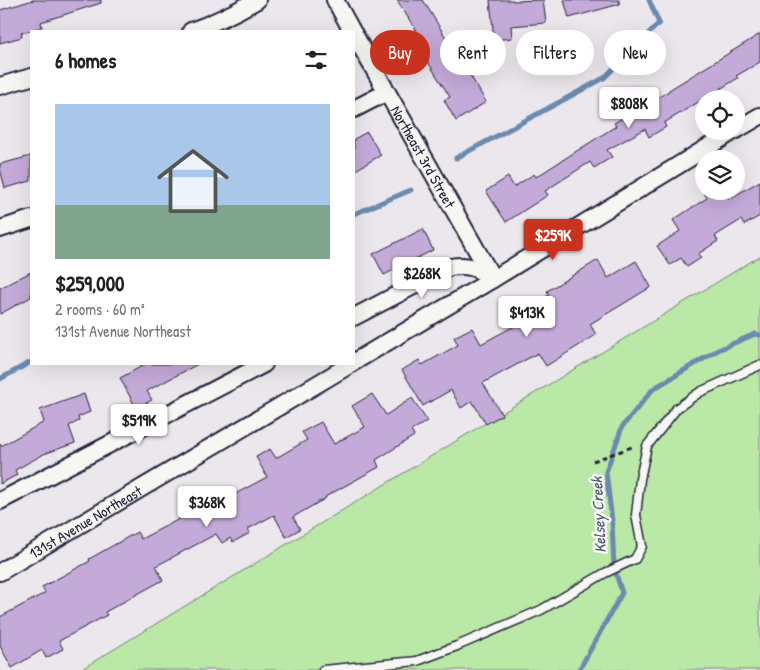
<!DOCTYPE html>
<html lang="en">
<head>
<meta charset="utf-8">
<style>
	:root { --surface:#fff; --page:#f2f2f2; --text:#202124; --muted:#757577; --line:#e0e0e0; --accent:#c8321e }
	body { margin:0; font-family:"Patrick Hand",sans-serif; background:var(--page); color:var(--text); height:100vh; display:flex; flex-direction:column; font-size:19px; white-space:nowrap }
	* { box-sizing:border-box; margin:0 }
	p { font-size:16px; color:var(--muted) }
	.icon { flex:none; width:28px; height:28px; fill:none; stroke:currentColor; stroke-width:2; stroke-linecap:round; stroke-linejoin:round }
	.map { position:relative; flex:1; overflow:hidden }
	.side { position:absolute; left:30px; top:30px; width:325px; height:335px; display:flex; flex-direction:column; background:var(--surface); border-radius:0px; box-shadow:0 5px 20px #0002 }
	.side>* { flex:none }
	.top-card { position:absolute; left:370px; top:30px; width:315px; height:45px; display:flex; gap:10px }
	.buttons { position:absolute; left:695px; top:90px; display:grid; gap:10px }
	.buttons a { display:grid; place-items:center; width:50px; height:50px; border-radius:50%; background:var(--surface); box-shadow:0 5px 20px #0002; font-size:25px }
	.price { position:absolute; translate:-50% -42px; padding:0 11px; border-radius:5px; background:#fff; color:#222; font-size:16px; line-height:32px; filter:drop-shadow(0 1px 2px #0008) }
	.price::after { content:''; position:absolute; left:50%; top:30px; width:15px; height:11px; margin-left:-8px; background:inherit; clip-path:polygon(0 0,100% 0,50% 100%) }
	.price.selected { background:var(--accent); color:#fff }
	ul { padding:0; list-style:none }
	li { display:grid; align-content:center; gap:10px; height:265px; padding:0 25px }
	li+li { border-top:1px solid var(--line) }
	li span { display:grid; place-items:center; height:155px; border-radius:0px; color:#555 }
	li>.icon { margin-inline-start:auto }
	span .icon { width:90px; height:90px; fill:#fffc; stroke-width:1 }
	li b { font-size:21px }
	h2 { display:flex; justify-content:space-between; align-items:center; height:60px; padding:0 25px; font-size:21px }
	.chip { padding:0 18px; border-radius:22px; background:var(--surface); box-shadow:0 5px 20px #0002; font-size:18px; line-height:45px }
	.chip.selected { background:var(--accent); color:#fff }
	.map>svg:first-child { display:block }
	.green { fill:#bae8a7; stroke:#6e8571 }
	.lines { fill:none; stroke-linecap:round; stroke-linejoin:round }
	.stream { stroke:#6b8aae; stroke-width:5 }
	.building { fill:#c4aad8; stroke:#22223b }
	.service-casing { stroke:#22223b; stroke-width:11 }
	.minor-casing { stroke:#22223b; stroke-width:20 }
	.path { stroke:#22223b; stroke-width:3; stroke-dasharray:5 4; stroke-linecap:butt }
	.service { stroke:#f6f6f2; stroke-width:8 }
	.minor { stroke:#f6f6f2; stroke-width:16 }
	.labels { text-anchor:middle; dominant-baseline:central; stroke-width:5; stroke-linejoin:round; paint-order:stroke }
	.street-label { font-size:15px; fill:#22223b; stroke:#f6f6f2 }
	.water-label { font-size:16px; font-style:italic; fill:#475674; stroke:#f6f6f2 }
</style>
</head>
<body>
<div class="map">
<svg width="760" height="670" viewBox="0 0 760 670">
	<rect width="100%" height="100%" fill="#ece7ed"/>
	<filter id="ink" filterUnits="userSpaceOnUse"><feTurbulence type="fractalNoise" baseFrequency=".02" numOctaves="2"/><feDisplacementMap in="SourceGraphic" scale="10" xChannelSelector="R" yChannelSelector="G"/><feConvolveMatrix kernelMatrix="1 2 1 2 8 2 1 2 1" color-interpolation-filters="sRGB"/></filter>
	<g filter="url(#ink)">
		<path class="green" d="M760 256V670H80Z"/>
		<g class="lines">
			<path class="stream" d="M456 158 604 78 659 23 649 0
				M354 214 411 190
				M0 379 31 362
				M579 670 622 593 614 567 612 521 606 472 622 427 653 389 718 350 755 334 760 335"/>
		</g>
		<path class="building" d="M33 0H101V3L41 22 42 27 21 33 22 37 0 43V10Z
			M397 0H423L459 59 460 58 486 102 456 121 444 100 450 97 411 35 417 32Z
			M490 0H513V1L543 0 546 23 511 26 512 38 494 40Z
			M564 0H619L620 4 569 18Z
			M760 34V62L736 76 738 78 664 123 666 127 649 137 645 129 607 150 612 157 594 168 590 162 545 191 548 195 506 222 486 191 508 177 514 187 534 174 536 177 616 126 614 123 669 91V90Z
			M367 132 381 155 354 171V139Z
			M31 156V181L5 188 0 169V164Z
			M760 181V216L744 225 741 220 715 236 718 241 698 254 701 258 687 267 681 258 670 265 657 246 680 231 673 220 707 198 703 191H724L729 199Z
			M423 229 433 250 384 275 373 254Z
			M598 260 608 278 636 261 651 287 590 324 596 335 546 366 538 353 483 383 502 415 486 424 472 401 461 408 451 390 423 406 402 370 419 360 422 365 458 345 454 337 472 328 481 344 520 323 515 315 549 295 547 291Z
			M31 272V297L0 314V288Z
			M146 364H198L147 391 152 400 136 408 120 378Z
			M84 394 90 412 78 417 79 421 69 426 75 443 44 454 15 470 17 475 0 484V444L1 446 44 422 40 410Z
			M372 394 386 415 412 398 427 421 411 431 414 436 376 460 379 467 325 497 326 498 293 517 300 529 286 537 274 515 248 529 250 533 233 542 230 538 222 543 216 534 156 566 163 580 105 612 107 615 59 641 63 649 46 658 42 650 12 668 0 646V617L45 593 42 587 90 561 89 559 137 532 141 539 202 507 200 504 220 493 224 500 267 477 256 457 270 449 276 458 307 440 302 432 321 422 334 444 365 427 352 406Z"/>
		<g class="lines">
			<g class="service-casing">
				<path id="service" d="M323 670 417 661 457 646 541 610 605 573 635 559 642 546 636 515 640 479 647 446 677 408 700 392 760 365"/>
			</g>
			<g class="minor-casing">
				<g id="minor">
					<path d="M335 0 352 31"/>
					<path d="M191 31C214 23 236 12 257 0"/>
					<path id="s1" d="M354 34 493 279"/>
					<path d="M0 86 31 77"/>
					<path d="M354 109 387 92"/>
					<path d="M736 130 760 116"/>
					<path d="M0 229 31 219"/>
					<path d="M354 317 450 267C468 264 476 267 491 278"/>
					<path d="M354 362 493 279 734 131"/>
					<path d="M0 501 264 364"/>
					<path id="s2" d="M0 572 351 364"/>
				</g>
			</g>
			<path class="path" d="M593 461 635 446"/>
			<use href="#service" class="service"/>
			<use href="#minor" class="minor"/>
		</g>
	</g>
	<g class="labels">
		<g class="street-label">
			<text stroke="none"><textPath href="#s1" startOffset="141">Northeast 3rd Street</textPath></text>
			<text stroke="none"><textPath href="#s2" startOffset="99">131st Avenue Northeast</textPath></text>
		</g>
		<g class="water-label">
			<text transform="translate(598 515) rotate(-93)">Kelsey Creek</text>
		</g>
	</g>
</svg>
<div class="buttons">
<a><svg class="icon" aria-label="locate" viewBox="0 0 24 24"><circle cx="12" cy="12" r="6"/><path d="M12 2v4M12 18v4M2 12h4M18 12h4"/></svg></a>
<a><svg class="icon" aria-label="layers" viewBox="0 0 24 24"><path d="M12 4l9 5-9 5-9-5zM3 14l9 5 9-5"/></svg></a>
</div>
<b class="price" style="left:629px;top:129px">$808K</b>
<b class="price selected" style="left:553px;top:261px">$259K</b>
<b class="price" style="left:422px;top:299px">$268K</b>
<b class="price" style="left:527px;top:338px">$413K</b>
<b class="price" style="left:139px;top:446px">$519K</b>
<b class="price" style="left:207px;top:528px">$368K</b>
<div class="top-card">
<a class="chip selected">Buy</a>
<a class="chip">Rent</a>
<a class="chip">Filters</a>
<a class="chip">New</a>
</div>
<section class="side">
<h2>6 homes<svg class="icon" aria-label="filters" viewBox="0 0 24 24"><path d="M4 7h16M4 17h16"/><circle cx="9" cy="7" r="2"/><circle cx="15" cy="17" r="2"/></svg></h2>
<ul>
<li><span style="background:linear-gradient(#a9c7e8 65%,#7fa58c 0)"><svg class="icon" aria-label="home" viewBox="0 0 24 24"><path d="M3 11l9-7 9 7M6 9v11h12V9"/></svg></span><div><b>$259,000</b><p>2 rooms · 60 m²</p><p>131st Avenue Northeast</p></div></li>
</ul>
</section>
</div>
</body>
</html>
